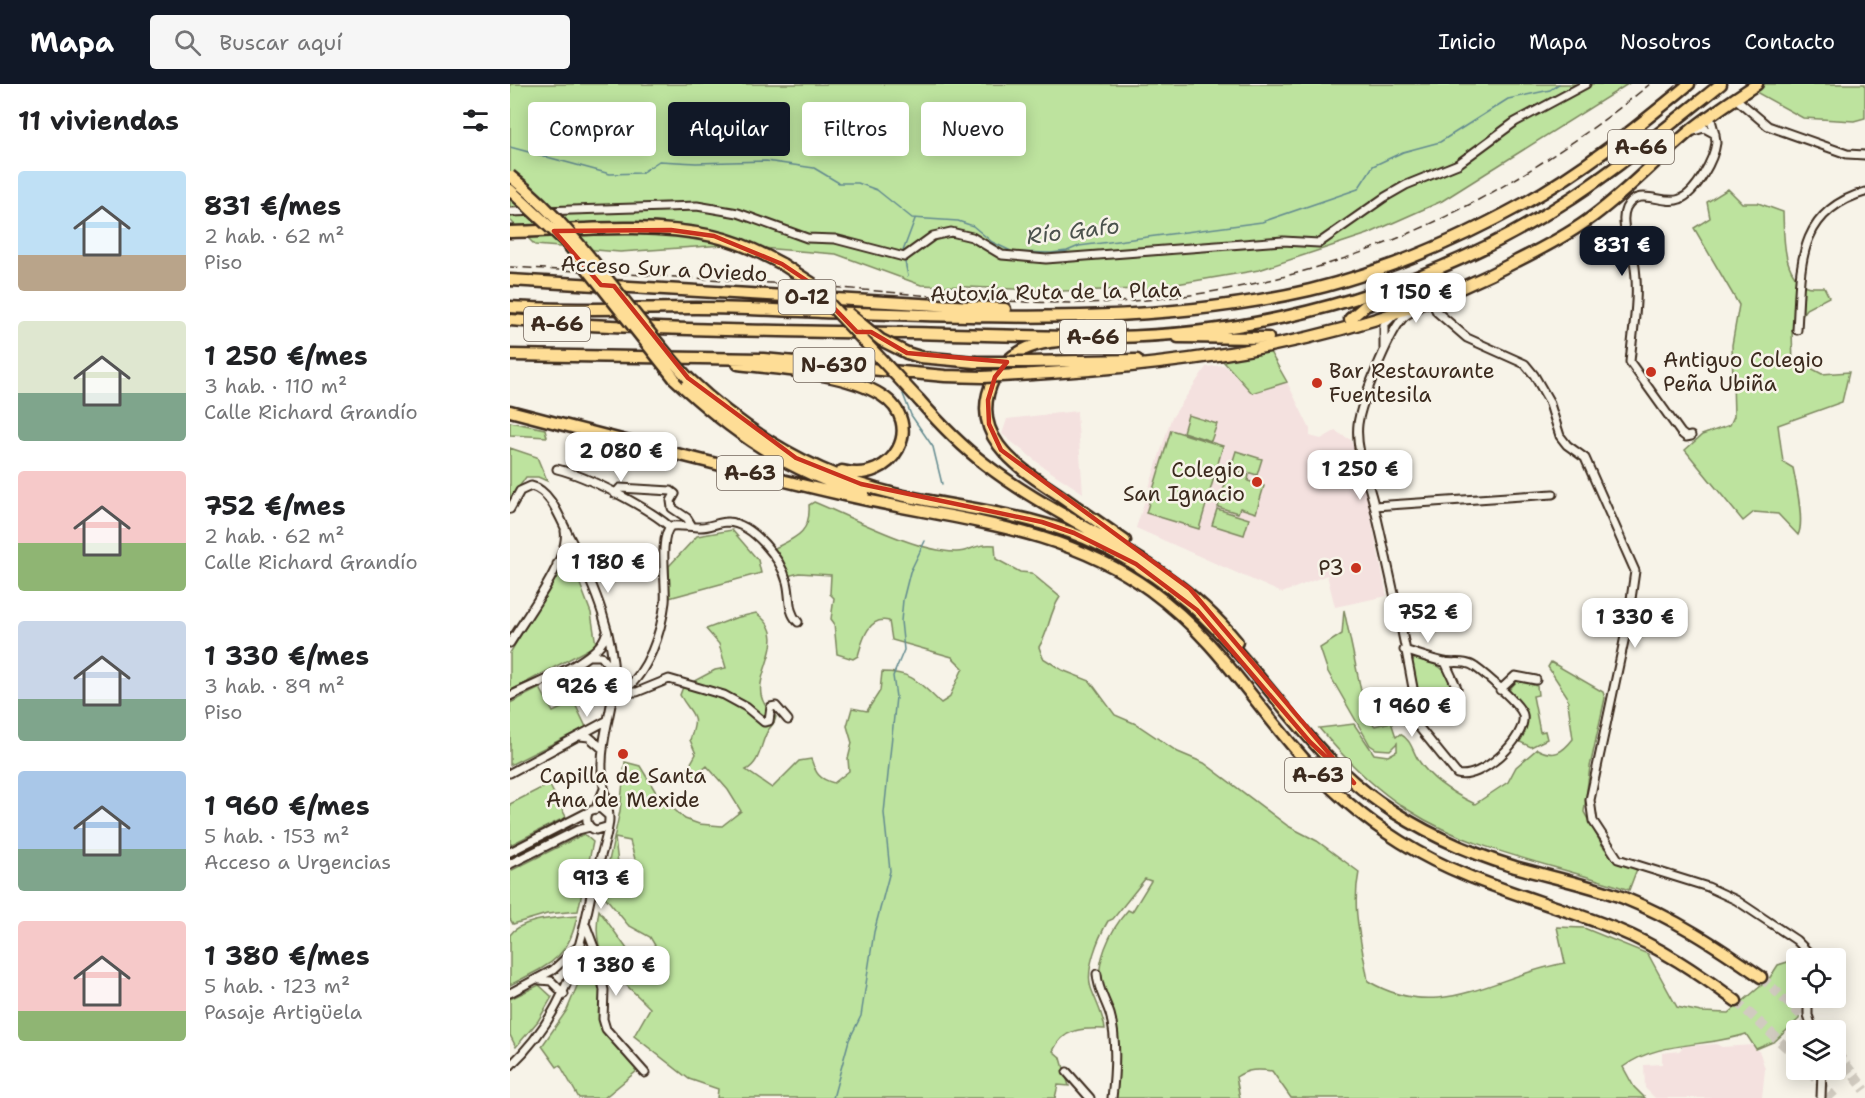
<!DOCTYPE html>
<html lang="es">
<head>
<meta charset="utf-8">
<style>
	:root { --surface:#fff; --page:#f6f6f6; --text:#202124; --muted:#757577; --accent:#111827 }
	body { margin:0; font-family:"Shantell Sans",sans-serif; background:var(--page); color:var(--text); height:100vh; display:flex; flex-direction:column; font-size:22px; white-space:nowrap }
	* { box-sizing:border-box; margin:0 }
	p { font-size:20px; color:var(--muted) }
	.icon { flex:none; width:33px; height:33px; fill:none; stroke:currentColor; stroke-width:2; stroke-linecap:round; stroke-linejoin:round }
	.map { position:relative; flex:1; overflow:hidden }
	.details { display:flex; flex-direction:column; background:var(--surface); width:510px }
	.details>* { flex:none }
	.hud { position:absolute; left:18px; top:18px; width:570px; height:54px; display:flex; gap:12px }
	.tools { position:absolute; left:1276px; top:864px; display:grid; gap:12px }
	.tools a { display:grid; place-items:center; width:60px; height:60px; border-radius:6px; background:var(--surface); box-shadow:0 3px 15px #0003; font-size:30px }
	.price { position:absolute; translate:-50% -51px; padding:0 14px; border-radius:12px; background:#fff; color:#222; font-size:20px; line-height:39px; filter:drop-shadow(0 2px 3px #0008) }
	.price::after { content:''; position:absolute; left:50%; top:36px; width:18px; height:14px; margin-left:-9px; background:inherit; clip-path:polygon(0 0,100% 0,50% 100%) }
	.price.current { background:var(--accent); color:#fff }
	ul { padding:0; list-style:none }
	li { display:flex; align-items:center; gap:18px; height:150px; padding:0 18px }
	li span { display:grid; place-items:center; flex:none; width:168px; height:120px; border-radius:6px; color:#555 }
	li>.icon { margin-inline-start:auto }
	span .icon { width:72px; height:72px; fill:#fffc; stroke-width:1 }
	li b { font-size:26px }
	h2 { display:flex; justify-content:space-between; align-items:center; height:72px; padding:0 18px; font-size:26px }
	.tag { padding:0 21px; border-radius:6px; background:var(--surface); box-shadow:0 3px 15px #0003; font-size:21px; line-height:54px }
	.tag.current { background:var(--accent); color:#fff }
	header { display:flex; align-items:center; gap:36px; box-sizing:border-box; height:84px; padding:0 30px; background:var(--accent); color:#fff }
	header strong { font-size:28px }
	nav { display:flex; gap:33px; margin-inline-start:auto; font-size:21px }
	.search { width:420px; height:54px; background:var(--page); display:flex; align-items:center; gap:15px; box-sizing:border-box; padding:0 21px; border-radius:6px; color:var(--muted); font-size:22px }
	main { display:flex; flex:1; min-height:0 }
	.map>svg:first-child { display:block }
	.built { fill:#f4e1df }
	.green { fill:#bde39e; stroke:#7c865e; stroke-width:1.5; fill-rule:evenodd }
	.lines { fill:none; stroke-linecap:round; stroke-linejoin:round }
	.stream { stroke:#628a8f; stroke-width:1.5 }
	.highway-tunnel { stroke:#d1cbc0; stroke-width:10; stroke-dasharray:10 5; stroke-linecap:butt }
	.minor-casing { stroke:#3b2a1e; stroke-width:11 }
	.highway-casing { stroke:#3b2a1e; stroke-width:15 }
	.minor { stroke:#f7f3e8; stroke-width:7 }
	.highway { stroke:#fedd96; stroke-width:10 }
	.rail { stroke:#3b2a1e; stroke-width:1.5; stroke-dasharray:9 4.5; stroke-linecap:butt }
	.highway-bridge-casing { stroke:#3b2a1e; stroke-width:15; stroke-linecap:butt }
	.highway-bridge { stroke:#fedd96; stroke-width:10 }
	.marked { fill:none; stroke:#c8321e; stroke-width:4.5; stroke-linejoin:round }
	.poi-dot { fill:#c8321e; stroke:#f7f3e8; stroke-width:2 }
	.labels { text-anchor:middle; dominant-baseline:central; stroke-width:5; stroke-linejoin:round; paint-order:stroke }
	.shield { fill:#f7f3e8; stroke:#73665b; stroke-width:1.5 }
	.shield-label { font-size:20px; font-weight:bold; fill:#3b2a1e }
	.street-label { font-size:21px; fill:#3b2a1e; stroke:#f7f3e8 }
	.poi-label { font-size:21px; fill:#3b2a1e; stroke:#f7f3e8; text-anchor:start }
	.water-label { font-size:22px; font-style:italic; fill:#4b524d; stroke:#f7f3e8 }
</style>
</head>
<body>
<header>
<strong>Mapa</strong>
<div class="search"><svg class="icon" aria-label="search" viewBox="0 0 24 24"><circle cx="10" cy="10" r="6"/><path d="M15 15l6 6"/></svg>Buscar aquí</div>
<nav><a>Inicio</a><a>Mapa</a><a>Nosotros</a><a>Contacto</a></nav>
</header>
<main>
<section class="details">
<h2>11 viviendas<svg class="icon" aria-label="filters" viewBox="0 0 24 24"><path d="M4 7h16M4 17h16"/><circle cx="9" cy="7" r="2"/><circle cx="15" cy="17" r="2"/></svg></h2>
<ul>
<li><span style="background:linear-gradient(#bfe0f5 70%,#b9a48a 0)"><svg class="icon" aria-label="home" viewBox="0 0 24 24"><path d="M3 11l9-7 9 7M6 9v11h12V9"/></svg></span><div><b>831 €/mes</b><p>2 hab. · 62 m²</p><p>Piso</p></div></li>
<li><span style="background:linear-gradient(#dfe7d0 60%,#7fa58c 0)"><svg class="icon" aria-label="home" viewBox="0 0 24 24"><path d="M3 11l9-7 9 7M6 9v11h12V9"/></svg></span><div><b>1 250 €/mes</b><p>3 hab. · 110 m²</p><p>Calle Richard Grandío</p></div></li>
<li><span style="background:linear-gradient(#f6c9c9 60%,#8fb573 0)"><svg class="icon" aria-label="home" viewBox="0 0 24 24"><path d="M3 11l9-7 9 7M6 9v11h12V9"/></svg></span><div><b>752 €/mes</b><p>2 hab. · 62 m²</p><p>Calle Richard Grandío</p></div></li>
<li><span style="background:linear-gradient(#c9d6e8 65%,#7fa58c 0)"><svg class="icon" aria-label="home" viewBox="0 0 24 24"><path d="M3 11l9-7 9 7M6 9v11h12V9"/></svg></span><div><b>1 330 €/mes</b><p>3 hab. · 89 m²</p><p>Piso</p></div></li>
<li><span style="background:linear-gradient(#a9c7e8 65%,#7fa58c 0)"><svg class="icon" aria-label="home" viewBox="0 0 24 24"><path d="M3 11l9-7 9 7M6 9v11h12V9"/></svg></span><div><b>1 960 €/mes</b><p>5 hab. · 153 m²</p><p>Acceso a Urgencias</p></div></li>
<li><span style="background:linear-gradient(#f6c9c9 75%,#8fb573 0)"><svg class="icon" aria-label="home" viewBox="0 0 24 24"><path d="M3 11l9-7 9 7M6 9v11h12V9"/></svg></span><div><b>1 380 €/mes</b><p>5 hab. · 123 m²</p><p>Pasaje Artigüela</p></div></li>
</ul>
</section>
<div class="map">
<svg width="1355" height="1014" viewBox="0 0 1355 1014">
	<rect width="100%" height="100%" fill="#f7f3e8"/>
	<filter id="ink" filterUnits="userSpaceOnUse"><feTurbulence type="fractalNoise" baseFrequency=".0167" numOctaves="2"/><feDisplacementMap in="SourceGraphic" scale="12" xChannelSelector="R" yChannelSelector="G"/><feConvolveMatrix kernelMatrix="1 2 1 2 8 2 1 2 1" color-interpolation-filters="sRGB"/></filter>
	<g filter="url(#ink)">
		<path class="built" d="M714 281 742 309 777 298 800 345V352L811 355 825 347 841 356 851 384 877 512 825 523 817 491 772 509 626 444 661 335 696 283Z
			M567 327V330L573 409 532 382 492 350 497 335Z
			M1206 960 1212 963 1243 961 1250 969 1255 985 1252 1014H1145L1135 1004 1134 981 1152 980V969L1169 967 1174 962Z"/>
		<path class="green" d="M0 0H1118L932 117 858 150 749 186 637 205 550 207 411 201 326 170 215 161 110 168 25 161 0 136Z
			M1253 0H1355V34L1344 37 1293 34 1244 7Z
			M1218 105 1232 119H1248L1273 128C1274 151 1272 187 1294 201 1299 204 1308 203 1314 203L1319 213 1296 225 1282 245 1283 283 1297 282 1312 290 1339 288 1332 318 1268 341 1273 378 1283 384C1286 399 1295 439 1288 451L1268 430 1244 428 1233 437 1175 366 1192 351 1220 341 1224 332 1222 261 1229 221 1184 144 1200 134 1197 118Z
			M760 268 777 298 742 309 712 276Z
			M678 331 707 340 701 357 673 348Z
			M0 338 35 345 37 353 0 351Z
			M661 346 713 362 689 445 636 429Z
			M0 364 27 373 37 397 28 393H16L0 416Z
			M726 367 752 375 747 391 721 383Z
			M720 385 739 391 738 397 754 402 746 429 730 424 728 429 708 423Z
			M304 418C343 434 405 467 445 468 460 469 463 459 485 461L486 475 510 488 521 489 550 513C538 531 540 546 529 563L533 574 552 586 580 597 605 631 626 640 668 668 694 679 778 742 807 757 849 788C841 827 852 859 858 897 930 940 984 891 1055 879L1047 843 1074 844 1138 870 1167 923 1191 928 1219 929 1259 895 1268 881 1284 876 1287 882V914H1291L1289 935 1265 957 1246 965 1236 950C1195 964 1149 956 1113 983L1124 1003 1135 1014H781L762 987C748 985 738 985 726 993L730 1014H604C604 992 606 970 604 948 603 935 594 921 591 908 584 880 600 846 618 826L622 828 641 797 635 795 603 835 598 837C588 854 575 886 581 904 586 918 593 930 595 945 573 944 553 944 543 967L551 974 559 1002 548 1001 545 1014H207L208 1005 179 995 124 952 140 924C108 891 79 877 89 826L117 865 147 894 146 863 140 853 118 841 92 809 110 727 115 678 130 682 147 710 175 735 189 740 212 742 231 727 218 706 197 682 184 693H176L177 686 186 670 180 656C190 628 182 633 170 611L173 603 205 586 216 584 209 560 196 545 225 534 246 529C285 555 238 591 254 619 256 624 263 629 266 633 265 639 263 640 259 645 250 657 252 678 236 686L262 704 289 677 301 675C306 689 308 695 324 699L339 687 338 675 342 659 337 642 342 624 357 627 370 607 372 588C404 588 409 599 431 619L439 614 453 584 442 573 382 556 379 537C358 531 352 558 348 572L343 575 327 570 324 539 321 535 324 514 320 510 321 491 289 489 278 492 261 466C284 454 301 450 299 421ZM105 754 120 757 128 786 112 795 109 788Z
			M707 425 739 435 734 451 702 441Z
			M222 446 248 476 251 489 159 514V482L187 452Z
			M53 479H62L81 529 86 561 0 607V569Z
			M834 526 857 635 865 642 881 638 886 653 890 650C902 656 902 667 909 677 922 697 944 710 965 720L998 698 1006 683 1027 665C1044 674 1052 669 1063 655L1057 612 1038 583 1041 578 1093 608 1095 614 1080 683 1074 728 1092 761 1105 777 1127 785 1119 806C1046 780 966 769 900 727 865 706 835 675 809 644L844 640 864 670 878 672 887 667V659L880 666 866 665 860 661 818 588 810 564 832 550Z
			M906 574C926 579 938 584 943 605L933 616 926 618 908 606 901 578Z
			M1007 597 1027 602 1028 611 1023 612 1030 648 1035 647 1037 655 1021 663 1010 658C1026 628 1014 629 998 607Z
			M30 604 43 628 64 618 76 643 0 681V619Z
			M39 700 56 733 0 761V720Z
			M74 750 83 758 68 827 37 830 3 840 0 835V787Z
			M67 832C59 876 36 882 0 901V851C12 834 48 834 67 832Z
			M81 869 84 871 92 905 91 933 128 986 94 1014H69L50 981 47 983 32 962 57 926Z
			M29 901 42 913 28 937 6 963 0 951V915Z"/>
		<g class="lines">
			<path class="stream" d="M0 63 100 90 131 89 149 77 186 79 256 77 304 84 329 99H348L367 106 402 134 448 137 463 142 482 158 503 168 541 169 557 167 569 162 752 138 848 105 863 82 893 68 930 58 998 15 1040 6 1049 0
				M393 167 405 135
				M395 178 398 192
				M393 310 401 331 423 363 432 400
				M323 1014 339 956 351 932 364 848 380 787 374 729 386 613 383 592 394 566 391 537 393 516 400 488 415 457"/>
			<path class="highway-tunnel" d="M1251 893 1307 946
				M1226 917 1287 973
				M1326 968 1355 1006
				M1299 986 1324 1014"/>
			<g class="minor-casing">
				<path id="minor" d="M1225 14 1258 42 1337 70 1355 71
					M1184 47 1194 44 1205 50
					M0 128 187 122 228 129 297 154 325 155 394 173 423 152 441 148 462 153 492 171 536 175 773 157 809 159 875 113 896 101 948 80 1005 38 1076 0
					M922 218 927 228 957 254 1015 280 1024 291 1039 317 1050 352 1057 361 1075 374 1125 487 1117 543 1080 716 1083 737 1108 775 1198 803 1226 816 1286 856 1297 867 1299 874
					M1287 246C1291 185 1285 128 1355 108
					M874 265V241L883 232
					M1181 352 1176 353 1171 349 1120 278C1123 245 1130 210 1124 177 1121 161 1109 140 1116 124 1128 101 1153 122 1170 115 1186 109 1204 75 1206 59 1206 50 1202 41 1200 32
					M47 385C77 392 137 423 160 443
					M105 410 110 404 161 407 165 410 161 417 162 424 177 434 182 442
					M864 422 1043 410
					M0 425 10 407 21 402C41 406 51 437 60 454 83 499 109 558 103 610 99 635 91 660 92 686 92 703 99 718 99 735 99 748 89 778 85 792 69 868 59 926 0 982
					M47 480C57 474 62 475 72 481
					M0 559C15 534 60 475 55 447
					M894 566C907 570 920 575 934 578 944 580 956 576 965 583 975 590 1011 621 1013 631 1017 655 970 697 947 690L903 636C900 625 905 615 903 604 892 543 878 481 864 421 858 396 845 365 848 340 851 318 878 252 892 235 896 230 902 228 907 225
					M80 572H91L101 584
					M935 578 947 604 943 611
					M990 606 1005 592 1026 596
					M903 607 927 621 939 614
					M103 608H127L159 595 214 611 236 623 254 638 259 637 261 623 266 622 278 636
					M113 608C138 588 151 550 155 518 157 501 148 453 161 442 171 441 180 443 189 443 199 444 208 438 217 438 243 439 271 475 277 498 281 513 277 527 288 538
					M0 612C25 599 89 577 96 550
					M70 652 79 653 93 665
					M0 689 98 636
					M86 724 94 705
					M78 729C75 737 78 744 86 746L96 743
					M0 768 82 726 90 724 98 731
					M0 780 68 746 80 743
					M76 842 85 866 94 906 93 935 96 945 135 989
					M587 890C588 906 595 915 600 930 607 955 605 989 602 1014
					M30 896 41 897 54 910
					M0 909 43 886 71 860
					M1298 914V931L1303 946
					M557 988 580 1014
					M1311 1014 1312 986"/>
			</g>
			<g class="highway-casing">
				<path id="highway" d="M0 148C67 146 137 138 203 152 227 157 250 168 272 180
					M0 196 495 225
					M0 223C62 227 124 224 186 224 228 224 269 226 311 228 473 232 640 243 800 206 874 188 946 157 1013 120 1073 87 1126 44 1179 0
					M840 235 855 222 927 191
					M0 236C132 246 265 247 397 249 466 250 534 254 602 253 763 251 929 201 1063 113 1114 79 1162 39 1211 0
					M668 253 758 254
					M549 257C523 259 497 269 484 294 455 353 511 385 551 412 572 427 594 442 615 457
					M397 269 410 273 465 278
					M0 271 253 275 435 292 473 293
					M517 278 627 276
					M228 280C269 285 336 289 371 311 417 340 383 401 332 387
					M508 291C680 281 853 259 1007 177 1031 165 1056 152 1078 136 1115 110 1145 76 1180 47 1201 30 1224 15 1247 0
					M164 294C219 346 279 389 354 409
					M178 294C237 350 305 391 385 410 456 426 526 429 592 462 641 486 686 521 722 562 770 615 809 676 869 718 910 747 956 768 1005 783 1041 793 1079 801 1114 814 1164 834 1207 862 1251 893
					M409 316C429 339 450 361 475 380 559 445 657 471 727 558
					M0 327C111 356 222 385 334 411 440 436 549 440 640 506 704 553 736 608 786 666 817 703 851 733 891 758 957 800 1034 816 1106 845 1150 863 1188 889 1226 917"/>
			</g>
			<use href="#minor" class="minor"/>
			<use href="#highway" class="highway"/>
			<path class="rail" d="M0 183C102 189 204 195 306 202 411 210 517 224 623 217 820 203 988 124 1140 0"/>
			<g class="highway-bridge-casing">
				<path id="highway-bridge" d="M0 92C72 149 117 228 178 294
					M0 106 57 159 164 294
					M272 180 303 200
					M299 198 409 316
					M338 229 371 256 397 269
					M465 278H517
					M473 293 508 291"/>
			</g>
			<use href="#highway-bridge" class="highway-bridge"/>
		</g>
	</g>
	<path class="marked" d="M161 146 204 152 272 180 299 198 347 248H361L397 269 497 278 485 293 478 316 479 340 491 366 680 505 844 699 800 658 687 526 626 480 564 449 532 438 351 400 286 374 178 294 104 202 91 201 44 147Z"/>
	<g class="poi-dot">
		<circle cx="1141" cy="288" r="6"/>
		<circle cx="807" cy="299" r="6"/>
		<circle cx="747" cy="398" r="6"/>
		<circle cx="846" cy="484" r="6"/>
		<circle cx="113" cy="670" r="6"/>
	</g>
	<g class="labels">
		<g class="shield">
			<rect x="1098" y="46" width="66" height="34" rx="4.5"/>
			<rect x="268.5" y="196" width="57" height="34" rx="4.5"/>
			<rect x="14" y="223" width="66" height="34" rx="4.5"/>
			<rect x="550" y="236" width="66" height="34" rx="4.5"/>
			<rect x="283.5" y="264" width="81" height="34" rx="4.5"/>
			<rect x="207" y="372" width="66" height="34" rx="4.5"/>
			<rect x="775" y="674" width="66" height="34" rx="4.5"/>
		</g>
		<g class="shield-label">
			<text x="1131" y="63">A-66</text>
			<text x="297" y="213">O-12</text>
			<text x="47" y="240">A-66</text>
			<text x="583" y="253">A-66</text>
			<text x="324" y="281">N-630</text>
			<text x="240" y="389">A-63</text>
			<text x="808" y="691">A-63</text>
		</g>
		<g class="street-label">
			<text transform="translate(154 185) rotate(3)">Acceso Sur a Oviedo</text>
			<text transform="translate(546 208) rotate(-1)">Autovía Ruta de la Plata</text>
		</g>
		<g class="poi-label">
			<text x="1153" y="276">Antiguo Colegio<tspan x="1153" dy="24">Peña Ubiña</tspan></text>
			<text x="819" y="287">Bar Restaurante<tspan x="819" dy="24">Fuentesila</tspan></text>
			<text x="735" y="386" text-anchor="end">Colegio<tspan x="735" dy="24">San Ignacio</tspan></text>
			<text x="834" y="484" text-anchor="end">P3</text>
			<text x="113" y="692" text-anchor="middle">Capilla de Santa<tspan x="113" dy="24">Ana de Mexide</tspan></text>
		</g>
		<g class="water-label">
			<text transform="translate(563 147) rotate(-7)">Río Gafo</text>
		</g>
	</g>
</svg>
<div class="tools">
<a><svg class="icon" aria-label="locate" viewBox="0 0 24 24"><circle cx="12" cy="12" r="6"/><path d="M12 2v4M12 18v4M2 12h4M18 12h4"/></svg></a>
<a><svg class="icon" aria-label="layers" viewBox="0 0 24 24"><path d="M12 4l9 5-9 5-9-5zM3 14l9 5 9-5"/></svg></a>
</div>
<b class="price current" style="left:1112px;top:193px">831 €</b>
<b class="price" style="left:906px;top:240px">1 150 €</b>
<b class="price" style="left:111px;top:399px">2 080 €</b>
<b class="price" style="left:850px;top:417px">1 250 €</b>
<b class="price" style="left:98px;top:510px">1 180 €</b>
<b class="price" style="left:918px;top:560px">752 €</b>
<b class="price" style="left:1125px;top:565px">1 330 €</b>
<b class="price" style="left:77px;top:634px">926 €</b>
<b class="price" style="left:902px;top:654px">1 960 €</b>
<b class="price" style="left:91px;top:826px">913 €</b>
<b class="price" style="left:106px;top:913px">1 380 €</b>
<div class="hud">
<a class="tag">Comprar</a>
<a class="tag current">Alquilar</a>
<a class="tag">Filtros</a>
<a class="tag">Nuevo</a>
</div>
</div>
</main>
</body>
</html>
